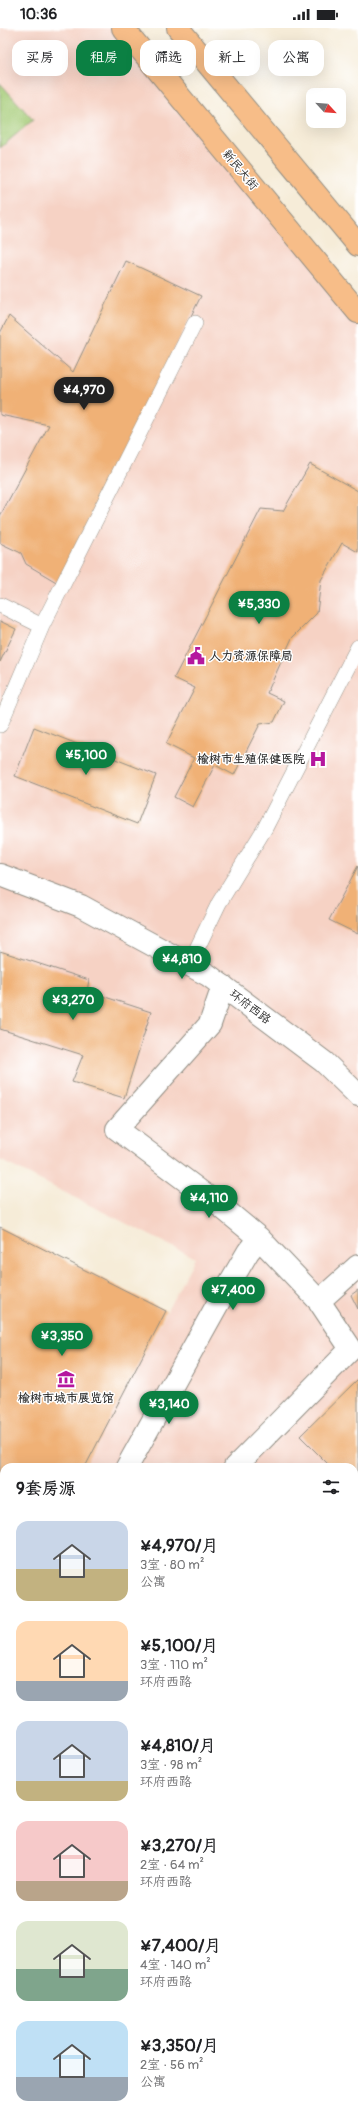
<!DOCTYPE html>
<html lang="zh">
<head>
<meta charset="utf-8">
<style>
	:root { --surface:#fff; --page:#f6f6f6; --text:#202124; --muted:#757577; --accent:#0b8043 }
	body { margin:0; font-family:Pangolin,"LXGW WenKai TC",sans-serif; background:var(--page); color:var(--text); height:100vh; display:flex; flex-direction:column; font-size:15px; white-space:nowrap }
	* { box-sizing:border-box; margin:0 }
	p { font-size:13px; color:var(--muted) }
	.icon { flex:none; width:22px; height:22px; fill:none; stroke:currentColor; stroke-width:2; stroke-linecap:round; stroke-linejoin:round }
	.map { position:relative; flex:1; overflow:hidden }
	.drawer { position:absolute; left:0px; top:1435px; width:358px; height:656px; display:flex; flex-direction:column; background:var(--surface); border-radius:12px 12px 0 0; box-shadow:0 4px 16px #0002 }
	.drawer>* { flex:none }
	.guide { position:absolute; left:12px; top:12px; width:334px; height:36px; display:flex; gap:8px }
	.needle { width:26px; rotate:116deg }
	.tools { position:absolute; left:306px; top:60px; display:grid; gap:8px }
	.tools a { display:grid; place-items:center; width:40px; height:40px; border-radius:8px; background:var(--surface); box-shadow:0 4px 16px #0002; font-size:20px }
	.price { position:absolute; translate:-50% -34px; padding:0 9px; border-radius:14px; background:var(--accent); color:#fff; font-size:13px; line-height:26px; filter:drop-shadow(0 1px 2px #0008) }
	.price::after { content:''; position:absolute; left:50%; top:24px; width:12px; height:9px; margin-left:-6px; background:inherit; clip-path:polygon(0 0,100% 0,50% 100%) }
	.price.selected { background:#222; color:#fff }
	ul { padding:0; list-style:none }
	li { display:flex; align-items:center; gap:12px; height:100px; padding:0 16px }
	li span { display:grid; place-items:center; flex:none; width:112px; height:80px; border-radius:12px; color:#555 }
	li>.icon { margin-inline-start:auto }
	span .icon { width:48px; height:48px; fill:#fffc; stroke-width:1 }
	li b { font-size:17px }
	h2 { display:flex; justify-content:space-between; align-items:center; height:48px; padding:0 16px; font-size:17px }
	.chip { padding:0 14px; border-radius:12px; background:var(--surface); box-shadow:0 4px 16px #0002; font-size:14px; line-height:36px }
	.chip.selected { background:var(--accent); color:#fff }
	.status { display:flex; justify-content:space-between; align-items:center; height:28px; padding:0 20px; background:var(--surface); direction:ltr }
	.status svg { height:11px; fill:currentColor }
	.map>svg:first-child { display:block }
	.built { fill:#f6d2c4 }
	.green { fill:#a4cb76; stroke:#687b50 }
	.forest { fill:#83af67; stroke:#576d49 }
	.building { fill:#f0b176 }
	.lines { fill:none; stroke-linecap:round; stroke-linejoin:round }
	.service-casing { stroke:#908c82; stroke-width:16 }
	.minor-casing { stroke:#908c82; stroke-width:24 }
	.tertiary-casing { stroke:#908c82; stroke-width:24 }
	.primary-casing { stroke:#908c82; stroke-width:24 }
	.service { stroke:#fff; stroke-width:15 }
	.minor { stroke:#fff; stroke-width:22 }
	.tertiary { stroke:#fff; stroke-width:22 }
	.primary { stroke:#f7bd88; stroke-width:22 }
	.labels { text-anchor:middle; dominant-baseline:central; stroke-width:3; stroke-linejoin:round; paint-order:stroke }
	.street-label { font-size:12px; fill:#2b2b2b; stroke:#fff }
	.poi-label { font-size:12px; font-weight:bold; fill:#2b2b2b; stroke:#fff; text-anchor:start }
</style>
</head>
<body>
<div class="status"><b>10:36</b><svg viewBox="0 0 49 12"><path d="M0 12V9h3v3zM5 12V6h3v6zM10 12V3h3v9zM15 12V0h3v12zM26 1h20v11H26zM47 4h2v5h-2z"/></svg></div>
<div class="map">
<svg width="358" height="2091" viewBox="0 0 358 2091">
	<rect width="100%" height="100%" fill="#fff"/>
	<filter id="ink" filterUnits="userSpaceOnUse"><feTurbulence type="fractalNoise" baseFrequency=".025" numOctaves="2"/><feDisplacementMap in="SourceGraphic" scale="8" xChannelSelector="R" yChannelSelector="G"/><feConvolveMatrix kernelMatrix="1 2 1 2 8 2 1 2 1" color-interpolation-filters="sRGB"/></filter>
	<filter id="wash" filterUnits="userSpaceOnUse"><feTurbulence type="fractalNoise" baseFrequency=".012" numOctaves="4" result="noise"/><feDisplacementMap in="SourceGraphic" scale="16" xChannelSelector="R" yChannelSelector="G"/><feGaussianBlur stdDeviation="0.9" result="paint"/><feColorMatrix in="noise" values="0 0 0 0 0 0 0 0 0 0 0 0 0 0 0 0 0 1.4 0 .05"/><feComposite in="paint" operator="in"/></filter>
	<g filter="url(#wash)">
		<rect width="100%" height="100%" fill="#f6ecd8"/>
		<path class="built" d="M0 0H123L358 284V1616L354 1620V1439H84L195 1230 0 1132Z
			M358 1648V2091H68L70 2087H354V1652Z"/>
		<path class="green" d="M0 55 33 92 0 120Z
			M0 1669 4 1671V1841L0 1839Z
			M354 1965 358 1969V2091H334L328 2087H354Z"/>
		<path class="forest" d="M358 1648V1768L354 1771V1652Z"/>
		<g id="blocks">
			<path class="building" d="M126 233 201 268 58 555 26 536 21 525 0 515V488L49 397 0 387V305L9 288 73 344Z
				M310 436 358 463V524L342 515 321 552 317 585 292 610 267 665 284 673 274 694 260 696 234 747 215 737 193 779 174 769 194 730 166 716 195 660 174 650 261 481 283 483Z
				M0 593 16 601 0 634Z
				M34 699 156 747 137 796 15 748Z
				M358 838V906L329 892Z
				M0 923 89 952 87 963 151 984 124 1070 72 1054 83 1027 0 1001Z
				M0 1199 166 1283 85 1439H4V1534L0 1532Z
				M358 1262V1281L351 1267Z
				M358 1351V1466L354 1462V1439H331L300 1408Z"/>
		</g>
	</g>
	<g filter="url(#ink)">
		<use href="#blocks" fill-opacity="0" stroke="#908c82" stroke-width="1"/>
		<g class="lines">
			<g class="service-casing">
				<path id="service" d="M0 577 42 598
					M0 697 42 598 195 295
					M189 937 219 875 265 800 358 619
					M354 1798 358 1791
					M354 1862 358 1869
					M162 2091 163 2087"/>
			</g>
			<g class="minor-casing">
				<path id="minor" d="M223 958 210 996 117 1101 224 1181 259 1210 319 1273 351 1321 235 1439
					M319 1273 358 1238
					M127 1439 221 1270 248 1224 259 1210"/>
			</g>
			<g class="tertiary-casing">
				<path id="tertiary" d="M0 847 81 878 208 947 324 1034 358 1067
					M354 1606 358 1601
					M0 1627 4 1629
					M38 2091 40 2087"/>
			</g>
			<g class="primary-casing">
				<path id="primary" d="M123 0 358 284
					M178 0 358 217"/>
			</g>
			<use href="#service" class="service"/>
			<use href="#minor" class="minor"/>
			<use href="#tertiary" class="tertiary"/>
			<use href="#primary" class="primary"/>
		</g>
	</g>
	<defs>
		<g id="civic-bare" transform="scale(1.38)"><path d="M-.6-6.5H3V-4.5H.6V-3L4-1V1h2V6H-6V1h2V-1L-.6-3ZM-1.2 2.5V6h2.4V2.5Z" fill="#b5179e" stroke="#fff" stroke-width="2.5" paint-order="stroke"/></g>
		<g id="hospital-bare" transform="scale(1.38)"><path d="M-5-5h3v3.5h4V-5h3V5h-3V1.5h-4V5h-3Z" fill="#b5179e" stroke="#fff" stroke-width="2.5" paint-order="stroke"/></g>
		<g id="museum-bare" transform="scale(1.38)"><path d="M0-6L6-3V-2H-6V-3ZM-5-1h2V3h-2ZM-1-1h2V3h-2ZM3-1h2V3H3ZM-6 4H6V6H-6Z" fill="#b5179e" stroke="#fff" stroke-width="2.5" paint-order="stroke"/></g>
	</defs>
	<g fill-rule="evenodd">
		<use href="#civic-bare" x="196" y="628"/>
		<use href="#hospital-bare" x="318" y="731"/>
		<use href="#museum-bare" x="66" y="1351"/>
	</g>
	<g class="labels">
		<g class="street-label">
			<text transform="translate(240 142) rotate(50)">新民大街</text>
			<text transform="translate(250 979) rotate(37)">环府西路</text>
		</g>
		<g class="poi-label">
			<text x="209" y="628">人力资源保障局</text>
			<text x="305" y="731" text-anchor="end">榆树市生殖保健医院</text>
			<text x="66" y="1370" text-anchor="middle">榆树市城市展览馆</text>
		</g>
	</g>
</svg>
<div class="tools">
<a><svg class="needle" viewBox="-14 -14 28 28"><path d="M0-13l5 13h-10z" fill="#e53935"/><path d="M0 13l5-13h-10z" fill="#757577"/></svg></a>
</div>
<b class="price selected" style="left:84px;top:383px">¥4,970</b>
<b class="price" style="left:259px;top:597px">¥5,330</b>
<b class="price" style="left:86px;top:748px">¥5,100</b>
<b class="price" style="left:182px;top:952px">¥4,810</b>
<b class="price" style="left:73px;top:993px">¥3,270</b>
<b class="price" style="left:209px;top:1191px">¥4,110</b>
<b class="price" style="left:233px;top:1283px">¥7,400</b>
<b class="price" style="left:62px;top:1329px">¥3,350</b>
<b class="price" style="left:169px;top:1397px">¥3,140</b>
<div class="guide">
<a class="chip">买房</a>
<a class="chip selected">租房</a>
<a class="chip">筛选</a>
<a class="chip">新上</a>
<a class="chip">公寓</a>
</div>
<section class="drawer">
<h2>9套房源<svg class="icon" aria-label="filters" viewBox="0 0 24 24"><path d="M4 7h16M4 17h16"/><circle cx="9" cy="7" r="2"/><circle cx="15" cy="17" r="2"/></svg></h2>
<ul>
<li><span style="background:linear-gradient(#c9d6e8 60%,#c2b280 0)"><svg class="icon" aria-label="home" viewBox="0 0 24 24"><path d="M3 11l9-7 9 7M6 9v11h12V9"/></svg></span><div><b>¥4,970/月</b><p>3室 · 80 m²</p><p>公寓</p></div></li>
<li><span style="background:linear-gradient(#ffd9b3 75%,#9aa5b1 0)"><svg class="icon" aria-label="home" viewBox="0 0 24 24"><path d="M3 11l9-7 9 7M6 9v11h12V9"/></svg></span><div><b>¥5,100/月</b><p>3室 · 110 m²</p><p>环府西路</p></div></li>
<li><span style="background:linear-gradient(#c9d6e8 75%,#c2b280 0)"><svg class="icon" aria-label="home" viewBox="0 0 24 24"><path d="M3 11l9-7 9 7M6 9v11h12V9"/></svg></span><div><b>¥4,810/月</b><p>3室 · 98 m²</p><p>环府西路</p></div></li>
<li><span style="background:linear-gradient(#f6c9c9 75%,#b9a48a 0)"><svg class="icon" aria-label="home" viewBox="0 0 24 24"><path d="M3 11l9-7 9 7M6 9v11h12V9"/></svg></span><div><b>¥3,270/月</b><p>2室 · 64 m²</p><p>环府西路</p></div></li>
<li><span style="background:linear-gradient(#dfe7d0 60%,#7fa58c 0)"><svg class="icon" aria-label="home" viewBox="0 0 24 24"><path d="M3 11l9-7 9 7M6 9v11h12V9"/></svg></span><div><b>¥7,400/月</b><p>4室 · 140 m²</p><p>环府西路</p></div></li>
<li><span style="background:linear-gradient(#bfe0f5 70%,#9aa5b1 0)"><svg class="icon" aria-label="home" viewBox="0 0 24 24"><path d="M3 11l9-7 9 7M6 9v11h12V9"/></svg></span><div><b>¥3,350/月</b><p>2室 · 56 m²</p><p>公寓</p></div></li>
</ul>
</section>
</div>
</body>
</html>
